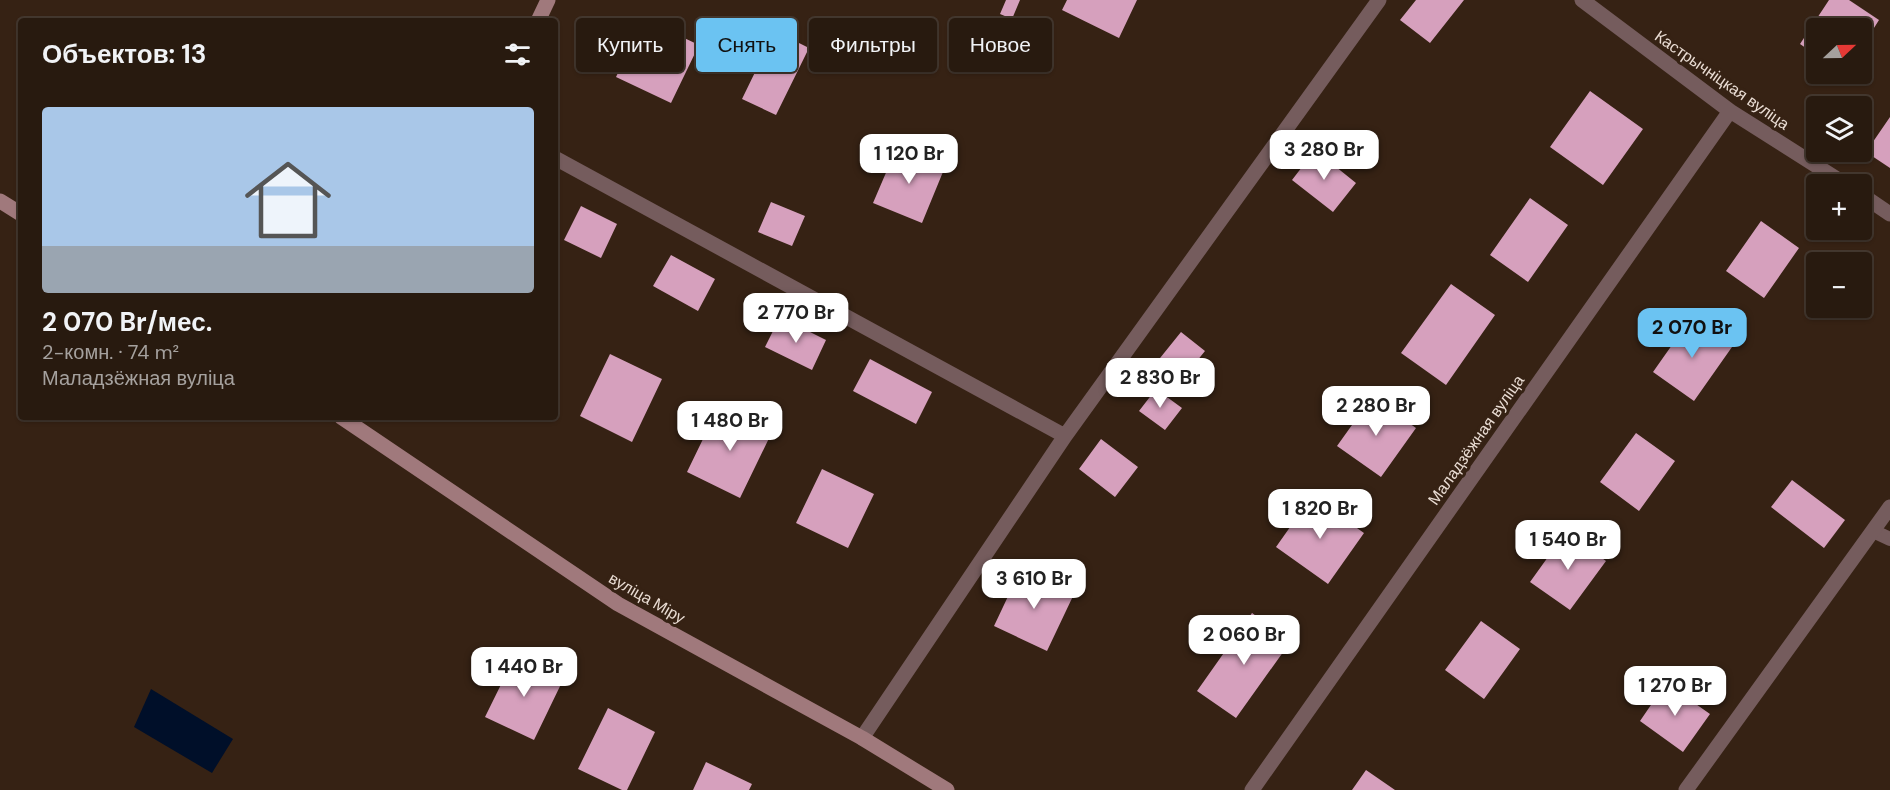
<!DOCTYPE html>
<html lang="ru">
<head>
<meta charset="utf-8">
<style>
	:root { --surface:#281a0f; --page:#34271d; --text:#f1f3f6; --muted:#a5a19e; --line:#44382f; --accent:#6bc3f2 }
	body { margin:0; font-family:"DM Sans",sans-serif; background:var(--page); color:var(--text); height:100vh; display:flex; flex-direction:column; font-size:22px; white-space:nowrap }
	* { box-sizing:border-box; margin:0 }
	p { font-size:20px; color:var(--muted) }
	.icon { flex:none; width:33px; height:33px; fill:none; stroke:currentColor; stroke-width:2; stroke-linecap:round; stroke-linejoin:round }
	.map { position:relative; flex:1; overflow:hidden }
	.details { position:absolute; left:18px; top:18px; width:540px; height:402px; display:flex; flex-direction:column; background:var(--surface); border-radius:6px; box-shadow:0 2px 4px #0004,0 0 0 2px var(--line) }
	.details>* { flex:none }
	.guide { position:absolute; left:576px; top:18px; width:570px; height:54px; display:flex; gap:12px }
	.needle { width:39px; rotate:68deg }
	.controls { position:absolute; left:1806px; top:18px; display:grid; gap:12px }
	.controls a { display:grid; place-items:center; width:66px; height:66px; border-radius:6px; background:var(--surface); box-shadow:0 2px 4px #0004,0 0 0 2px var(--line); font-size:30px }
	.price { position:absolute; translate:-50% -51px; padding:0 14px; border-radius:12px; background:#fff; color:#222; font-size:20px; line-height:39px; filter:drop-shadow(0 2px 3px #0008) }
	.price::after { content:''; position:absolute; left:50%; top:36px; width:18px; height:14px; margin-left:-9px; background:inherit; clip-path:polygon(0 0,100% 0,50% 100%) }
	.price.on { background:var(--accent); color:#111 }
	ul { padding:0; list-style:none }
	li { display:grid; align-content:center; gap:12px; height:318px; padding:0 24px }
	li span { display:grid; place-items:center; height:186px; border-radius:6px; color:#555 }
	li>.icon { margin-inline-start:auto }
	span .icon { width:108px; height:108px; fill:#fffc; stroke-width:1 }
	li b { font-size:26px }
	h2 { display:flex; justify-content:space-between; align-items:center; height:72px; padding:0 24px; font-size:26px }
	.chip { padding:0 21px; border-radius:6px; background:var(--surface); box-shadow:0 2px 4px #0004,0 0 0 2px var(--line); font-size:21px; line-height:54px }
	.chip.on { background:var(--accent); color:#111 }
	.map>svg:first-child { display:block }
	.water { fill:#000f29 }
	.building { fill:#d6a0bd }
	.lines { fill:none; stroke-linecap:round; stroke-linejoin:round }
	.lane { stroke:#755c5d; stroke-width:14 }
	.street { stroke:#755c5d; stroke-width:15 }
	.secondary { stroke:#a0797c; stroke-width:15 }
	.labels { text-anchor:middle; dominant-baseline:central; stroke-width:6; stroke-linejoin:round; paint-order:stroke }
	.street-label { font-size:16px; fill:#eaddd4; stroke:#362214 }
</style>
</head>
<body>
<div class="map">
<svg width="1890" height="790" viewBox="0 0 1890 790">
	<rect width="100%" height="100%" fill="#362214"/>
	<path class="water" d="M151 689 233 739 212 773 134 727Z"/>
	<path class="building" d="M1006 0H1020L1012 19 1000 14Z
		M1067 0H1137L1119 38 1062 10Z
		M1416 0H1464L1430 43 1400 20Z
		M1829 0H1849L1879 20 1862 47V28H1816V55L1800 44Z
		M644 19 699 45 671 103 616 77Z
		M775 31 809 48 776 115 742 99Z
		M1590 91 1643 129 1603 185 1550 147Z
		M1890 117V168L1866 152Z
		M897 147 945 167 922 223 873 203Z
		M1315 150 1356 183 1333 212 1292 180Z
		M1530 198 1568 225 1528 282 1490 255Z
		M771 202 805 216 792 246 758 232Z
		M581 206 617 224 601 258 564 240Z
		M1761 221 1799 248 1764 298 1726 271Z
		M671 255 715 279 698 311 653 286Z
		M1451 284 1495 315 1446 385 1401 353Z
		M780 317 826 340 812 370 765 347Z
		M1691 318 1732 347 1694 401 1653 372Z
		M1181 332 1205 351 1176 387 1152 368Z
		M610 354 662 379 632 442 580 416Z
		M870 359 932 392 916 424 853 391Z
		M1156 389 1182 408 1165 430 1139 411Z
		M1372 397 1416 428 1381 477 1337 446Z
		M719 406 772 432 740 498 687 472Z
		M1636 433 1675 461 1639 511 1600 482Z
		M1101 439 1138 467 1115 497 1079 469Z
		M822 469 874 494 848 548 796 523Z
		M1792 480 1845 520 1824 548 1771 507Z
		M1312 496 1364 533 1328 584 1276 547Z
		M1566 532 1606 561 1570 610 1530 582Z
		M1021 569 1074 594 1047 651 994 626Z
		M1252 613 1291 641 1236 718 1197 691Z
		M1481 621 1520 649 1484 699 1445 670Z
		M515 656 563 680 534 740 485 717Z
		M1666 683 1710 714 1683 752 1640 721Z
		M608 708 655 732 627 790H622L578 769Z
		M706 762 752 784 749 790H693Z
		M1366 770 1395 790H1352Z"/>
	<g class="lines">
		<path class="lane" d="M1873 531 1890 539"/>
		<path class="street" d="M1582 0 1730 111 1845 184
			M555 158 1065 436
			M1862 195 1890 214
			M862 738 1065 436 1379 0
			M1252 790 1730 111
			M1686 790 1890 507"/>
		<path class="secondary" d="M538 21 548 0
			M0 201 21 214
			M341 417 618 604 862 738 947 790"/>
	</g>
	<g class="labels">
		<g class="street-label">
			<text transform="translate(1722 80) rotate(35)">Кастрычніцкая вуліца</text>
			<text transform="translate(1476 440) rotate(-55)">Маладзёжная вуліца</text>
			<text transform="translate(647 598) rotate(30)">вуліца Міру</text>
		</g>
	</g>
</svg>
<div class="controls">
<a><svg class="needle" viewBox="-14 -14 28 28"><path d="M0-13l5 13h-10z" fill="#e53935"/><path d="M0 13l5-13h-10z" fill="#a5a19e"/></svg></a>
<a><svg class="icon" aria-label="layers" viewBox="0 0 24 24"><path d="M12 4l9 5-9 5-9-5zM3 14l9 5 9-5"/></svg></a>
<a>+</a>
<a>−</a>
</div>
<b class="price" style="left:1324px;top:181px">3 280 Br</b>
<b class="price" style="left:909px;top:185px">1 120 Br</b>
<b class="price" style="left:796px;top:344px">2 770 Br</b>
<b class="price on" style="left:1692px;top:359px">2 070 Br</b>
<b class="price" style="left:1160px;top:409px">2 830 Br</b>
<b class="price" style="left:1376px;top:437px">2 280 Br</b>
<b class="price" style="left:730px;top:452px">1 480 Br</b>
<b class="price" style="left:1320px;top:540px">1 820 Br</b>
<b class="price" style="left:1568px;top:571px">1 540 Br</b>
<b class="price" style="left:1034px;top:610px">3 610 Br</b>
<b class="price" style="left:1244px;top:666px">2 060 Br</b>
<b class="price" style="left:524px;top:698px">1 440 Br</b>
<b class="price" style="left:1675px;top:717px">1 270 Br</b>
<div class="guide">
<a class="chip">Купить</a>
<a class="chip on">Снять</a>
<a class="chip">Фильтры</a>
<a class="chip">Новое</a>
</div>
<section class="details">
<h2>Объектов: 13<svg class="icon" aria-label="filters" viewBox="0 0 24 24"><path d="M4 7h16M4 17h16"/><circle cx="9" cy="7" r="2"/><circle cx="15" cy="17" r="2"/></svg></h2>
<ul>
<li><span style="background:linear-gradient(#a9c7e8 75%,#9aa5b1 0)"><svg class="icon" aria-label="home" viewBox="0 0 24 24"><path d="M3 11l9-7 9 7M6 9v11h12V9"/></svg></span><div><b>2 070 Br/мес.</b><p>2-комн. · 74 m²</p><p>Маладзёжная вуліца</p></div></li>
</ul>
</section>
</div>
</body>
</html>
